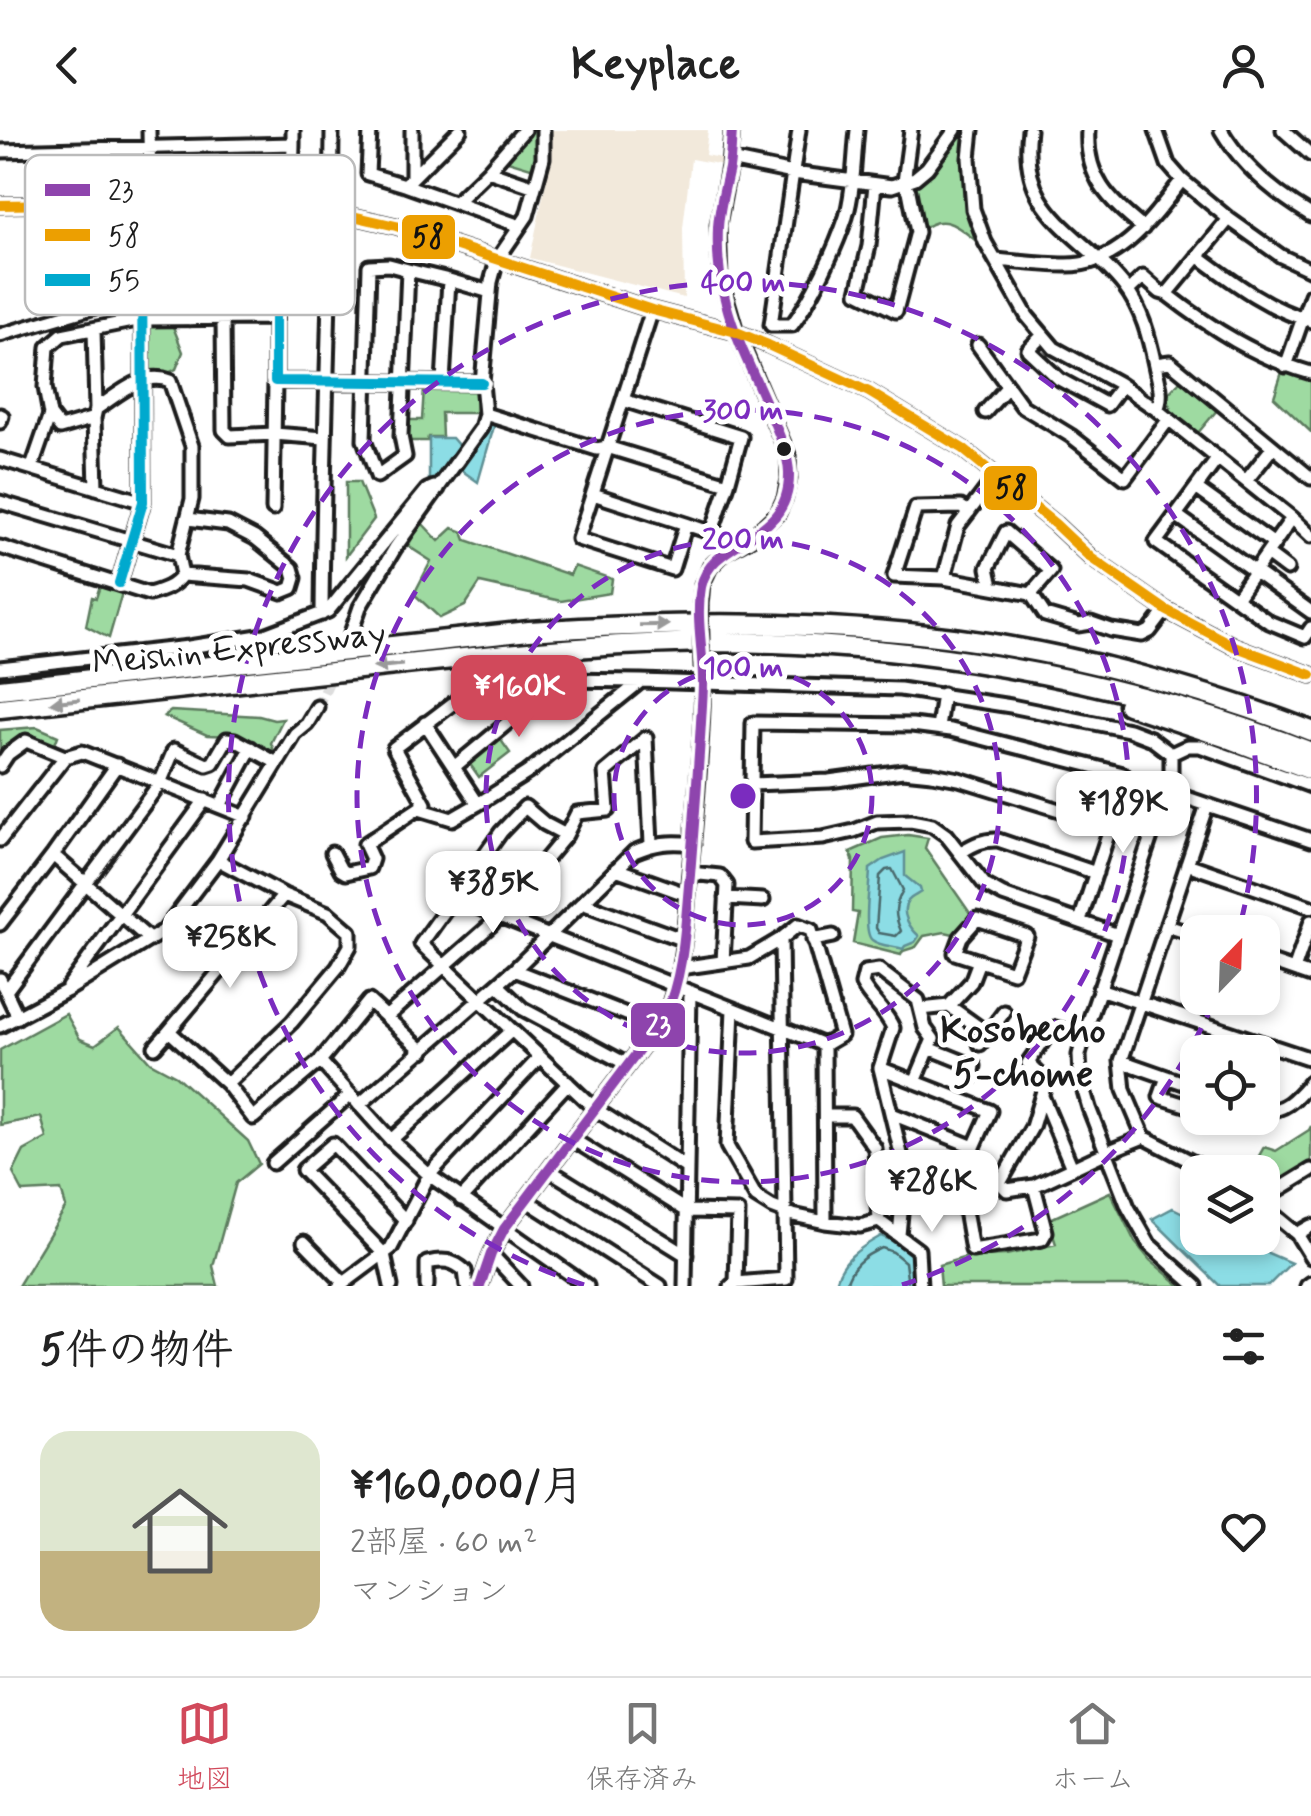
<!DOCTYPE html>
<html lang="ja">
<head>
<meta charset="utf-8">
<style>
	:root { --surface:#fff; --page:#f2f2f2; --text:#222; --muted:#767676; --line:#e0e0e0; --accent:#d1495b }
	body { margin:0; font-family:Mynerve,"Klee One",sans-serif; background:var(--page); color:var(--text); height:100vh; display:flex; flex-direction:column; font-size:38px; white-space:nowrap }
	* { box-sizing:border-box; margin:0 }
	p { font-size:32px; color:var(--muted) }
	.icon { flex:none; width:55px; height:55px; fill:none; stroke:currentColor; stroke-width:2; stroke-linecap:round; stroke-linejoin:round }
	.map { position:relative; height:1156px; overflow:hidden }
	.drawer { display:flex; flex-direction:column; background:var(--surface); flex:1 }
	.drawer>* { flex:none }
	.needle { width:65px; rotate:23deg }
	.controls { position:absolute; left:1180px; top:785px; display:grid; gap:20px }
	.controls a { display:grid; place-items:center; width:100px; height:100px; border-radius:20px; background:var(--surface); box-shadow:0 5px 15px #0003; font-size:50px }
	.price { position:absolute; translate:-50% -85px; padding:0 22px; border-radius:20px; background:#fff; color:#222; font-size:32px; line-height:65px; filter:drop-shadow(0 2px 5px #0008) }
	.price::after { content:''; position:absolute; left:50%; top:60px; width:30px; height:22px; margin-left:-15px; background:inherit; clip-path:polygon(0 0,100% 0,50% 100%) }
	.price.on { background:var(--accent); color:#fff }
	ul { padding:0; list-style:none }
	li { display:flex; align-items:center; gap:30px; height:250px; padding:0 40px }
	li+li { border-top:2px solid var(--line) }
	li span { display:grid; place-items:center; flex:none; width:280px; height:200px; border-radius:30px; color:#555 }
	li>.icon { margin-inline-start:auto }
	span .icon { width:120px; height:120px; fill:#fffc; stroke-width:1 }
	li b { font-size:42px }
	h2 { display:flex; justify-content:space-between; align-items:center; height:120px; padding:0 40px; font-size:42px }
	header { display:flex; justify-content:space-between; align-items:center; height:130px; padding:0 40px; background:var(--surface); font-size:45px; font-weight:800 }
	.tabs { display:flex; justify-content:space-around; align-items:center; height:140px; border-top:2px solid var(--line); background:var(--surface); font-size:28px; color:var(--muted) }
	.tabs a { display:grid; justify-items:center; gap:5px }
	.tabs .on { color:var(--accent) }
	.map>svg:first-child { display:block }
	.built { fill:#f2e9db }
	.green { fill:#9edaa1; stroke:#5d7b5e; stroke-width:2.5 }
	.water { fill:#8cdde5; stroke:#5f9095; stroke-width:2.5 }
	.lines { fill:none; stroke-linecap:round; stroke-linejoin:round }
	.shore { stroke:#49696c; stroke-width:2.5 }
	.minor-tunnel { stroke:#ddd; stroke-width:11; stroke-dasharray:11 5.5; stroke-linecap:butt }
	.minor-casing { stroke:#1c1c1c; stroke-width:19 }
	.highway-casing { stroke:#1c1c1c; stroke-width:25 }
	.minor { stroke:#fff; stroke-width:11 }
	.highway { stroke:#fff; stroke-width:18 }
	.minor-bridge-casing { stroke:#1c1c1c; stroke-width:19; stroke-linecap:butt }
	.minor-bridge { stroke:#fff; stroke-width:11 }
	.bus-1-casing { stroke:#fff; stroke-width:18 }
	.bus-2-casing { stroke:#fff; stroke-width:18 }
	.bus-3-casing { stroke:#fff; stroke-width:18 }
	.bus-1 { stroke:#8e44ad; stroke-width:10 }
	.bus-2 { stroke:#ec9f01; stroke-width:10 }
	.bus-3 { stroke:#00a9ce; stroke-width:10 }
	.oneway { fill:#999 }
	.ring { fill:none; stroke:#7b2cbf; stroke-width:5; stroke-dasharray:18 12 }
	.bus-dot { fill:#1c1c1c; stroke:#fff; stroke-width:4 }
	.labels { text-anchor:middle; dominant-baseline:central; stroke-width:10; stroke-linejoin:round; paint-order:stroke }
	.street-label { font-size:35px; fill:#1c1c1c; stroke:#fff }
	.neighbourhood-label { font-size:38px; font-weight:bold; fill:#1c1c1c; stroke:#fff }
	.key { fill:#fff; stroke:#bbb; stroke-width:2.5 }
	.key-label { font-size:28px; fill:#1c1c1c }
	.centre { fill:#7b2cbf; stroke:#fff; stroke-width:5 }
	.ring-label { font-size:30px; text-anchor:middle; font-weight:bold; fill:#7b2cbf; stroke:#fff; stroke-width:10; stroke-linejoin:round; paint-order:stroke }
	.line-badge { stroke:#fff; stroke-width:4 }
	.badge-label { font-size:28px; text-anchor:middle; font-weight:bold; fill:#fff }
	.pale-badge-label { font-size:28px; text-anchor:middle; font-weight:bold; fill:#111 }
</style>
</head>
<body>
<header><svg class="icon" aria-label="back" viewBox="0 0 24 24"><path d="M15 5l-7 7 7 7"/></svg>Keyplace<svg class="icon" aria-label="person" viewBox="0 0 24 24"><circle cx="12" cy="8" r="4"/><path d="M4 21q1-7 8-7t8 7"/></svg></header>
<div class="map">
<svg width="1311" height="1156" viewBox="0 0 1311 1156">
	<rect width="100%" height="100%" fill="#fff"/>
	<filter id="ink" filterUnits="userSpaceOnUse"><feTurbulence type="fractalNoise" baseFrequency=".01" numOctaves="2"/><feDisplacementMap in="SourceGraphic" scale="20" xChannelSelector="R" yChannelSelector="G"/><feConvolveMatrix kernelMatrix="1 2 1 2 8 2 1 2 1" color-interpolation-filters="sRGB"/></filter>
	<g filter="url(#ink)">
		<path class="built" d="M551 0H708L705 25 730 30 729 36 691 29 683 98 684 168 530 128 552 24Z"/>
		<path class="green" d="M529 0H538V25L534 39 501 29Z
			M961 0H967C961 46 966 70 979 113 958 97 944 81 920 101L911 61 913 56C934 48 948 18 961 0Z
			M150 194H172L183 222 176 239 170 242H152L146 236V198Z
			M1283 239 1311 247V302L1274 267Z
			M1182 249 1218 279 1197 304 1172 284 1167 265Z
			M424 258H476L475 283H441L442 307H428L427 311H407V290H422Z
			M346 352H359L374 389 346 426Z
			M421 392 439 411 453 398 463 402 466 410 570 445 574 436 612 449 610 463 561 471 480 453 465 476 440 488 414 464 431 431 408 416Z
			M105 454 123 459 109 508 86 496 92 467 96 468 100 456 104 457Z
			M171 581 259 586 274 590 283 589 271 613 276 626 236 606 207 605 164 586Z
			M37 597 58 606 54 617 26 607 10 614 0 628V600Z
			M498 606 510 623 479 647 467 630Z
			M908 705 928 708 925 718 970 783 958 805 945 802 924 806 916 817 903 821 901 825 853 813 858 783 852 782 853 730 850 722 882 708Z
			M66 884 80 909 95 915 119 897 150 932 176 946 248 1011 259 1034 236 1053 213 1136 218 1156H18L66 1077 61 1060 23 1062 13 1043 24 1021 47 1008 41 987 0 995V920Z
			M1311 996V1034L1270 1055 1255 1033 1264 1017 1276 1021 1309 1000Z
			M1110 1062 1135 1112 1150 1130 1181 1156H941L939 1135 970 1126 1006 1125 1056 1114 1048 1090Z"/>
		<path class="water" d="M495 293 478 352 461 340 491 294Z
			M429 308H452L459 316 434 351H429Z
			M905 722V746L920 758 921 762C917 765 911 767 908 771 899 783 911 799 919 806L915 812 905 816 903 819C894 816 879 816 872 810 862 803 870 753 870 739L883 730Z
			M1173 1078 1197 1090 1198 1108H1233L1291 1133 1268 1156H1220L1152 1089Z
			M881 1106 898 1113 915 1126 919 1156H836C838 1131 861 1117 881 1106Z"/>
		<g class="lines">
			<path class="shore" d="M892 739 903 760C894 776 894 785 901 801L896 806 879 803 876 798 880 746 886 740Z
				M846 1156C849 1137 865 1125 882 1118L893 1122 905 1132 908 1156"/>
			<path class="minor-tunnel" d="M317 577 351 503"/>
			<g class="minor-casing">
				<path id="minor" d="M149 0 150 72
					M370 0 368 44 405 55 520 96
					M799 0 771 195H792C812 168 835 120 846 87 854 60 854 28 857 0
					M972 0 969 28 973 79 985 112 1027 186 1054 218 1118 253 1157 280 1292 388 1311 406
					M1029 0C1018 86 1080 100 1124 156 1142 179 1149 207 1155 235 1158 250 1164 265 1157 280
					M1088 0C1085 47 1109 71 1143 98
					M1156 0 1168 34 1182 50 1229 89 1281 126 1311 140
					M1221 0C1242 36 1276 64 1311 85
					M1283 0 1311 25
					M0 21 293 14V0
					M730 30 793 43 892 56 915 48 927 38 955 0
					M488 41 524 0
					M412 48V0
					M875 54 869 116 858 162 896 181 917 102 909 61 904 52 911 0
					M405 55 460 0
					M292 56 293 14
					M455 73 488 41 535 57
					M0 75 254 71 331 81 396 96 652 180 736 202 768 215 869 262 963 319 1055 394 1091 428 1166 480 1234 516 1311 545
					M190 91V189
					M1198 126C1233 152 1268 179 1311 191
					M996 130C1020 132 1044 135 1067 135 1121 135 1152 88 1182 50
					M389 135 408 140 401 306 405 326 377 346 364 310 369 136Z
					M408 140 449 150 443 252
					M449 150 490 162
					M1128 161 1143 147 1160 162 1167 164C1212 199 1256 227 1311 243
					M1167 164 1229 89
					M652 180 578 409 672 439 686 394 718 405 725 422
					M223 188 224 300 230 306 274 304 324 308
					M230 188 234 120
					M94 199 96 279
					M0 205 99 176 109 166 110 73
					M1043 205 1028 220 1059 249 1107 275 1121 256
					M978 215 1022 276 1071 306 1125 348 1169 289
					M1155 234 1170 232 1311 348
					M1286 236 1311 165
					M623 270 741 307 728 354
					M985 282 1008 256
					M485 284 597 319 607 317 728 354 712 401
					M0 285 2 286 0 292
					M50 285 60 298 94 288 96 279C118 265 143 240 170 251L192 316V369L178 425
					M94 288 96 358
					M1218 328 1156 412 1269 492 1305 507 1311 498
					M0 329 143 372
					M32 337 50 285 45 257 48 217 62 205 142 189 276 188
					M1246 351 1273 317
					M1196 358 1274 414
					M593 364 686 394
					M0 372 178 425 182 445
					M273 379 275 251
					M969 382 961 377 916 378 894 446 944 448 1031 464 1045 485 1079 495 1091 493 1111 500 1142 505 1150 501 1166 480
					M1176 385 1311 482
					M0 417 149 464C163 460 173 457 182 445L249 450 282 462 292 458 295 448 292 438 255 408 228 394 188 389
					M1267 424 1287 439
					M944 448 958 396 997 345
					M119 453 143 372 142 90 232 91 234 120 275 119V251L482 253
					M992 456 988 438 1006 402 1051 441 1031 464
					M1236 468 1292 388
					M700 475 702 454 710 437 725 422 752 407 778 383 785 368 789 349 788 325 736 202 720 147 718 95 729 36 732 0
					M322 484C323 322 331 161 332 0
					M351 503 360 477 395 418 481 298 485 284 482 253 491 152 497 130 527 86 543 28V0
					M0 538 189 517 265 505 328 481 427 360 434 357 438 359
					M641 551 900 559 1011 576 1129 600 1150 608 1171 624V647L1084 906 1079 925 1080 947 1089 978 1128 1077 1149 1114 1196 1156
					M938 598 943 564
					M1171 624 1188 616H1200L1311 656
					M0 636 8 624 26 611 65 627 82 622 246 687
					M454 637 558 551
					M752 654 829 651 903 641 932 644 959 649 1111 696
					M1178 665 1311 710
					M220 676 251 618
					M419 679 452 689 478 674
					M566 705 545 694 525 677 501 702 421 814 595 979 687 1038
					M0 710 65 627
					M961 722C973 715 983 709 998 710L1096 743
					M332 723 341 740 346 743 369 738 372 729 365 714 425 674 394 618 464 565 559 550 641 551 527 643 478 674 425 593
					M53 725 150 810
					M218 730 284 765 328 783 350 802V816L338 837 292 892 227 954
					M1187 734 1311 777
					M616 739 688 765
					M690 743 720 746 727 755 723 832
					M284 765 169 901 227 954 253 988 320 931 369 871 423 921
					M454 768 824 915
					M726 768 763 770
					M582 773 684 810
					M977 789 1027 806 1013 842 955 823 961 807Z
					M1080 791 1126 649
					M0 794 53 725 117 635
					M168 796 221 839
					M1167 796 1198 806
					M1118 805 1003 765 985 755 946 705 932 695 911 691 877 692 854 701 823 708 751 712 753 593 912 595 951 600 1123 644 1126 649 1156 658
					M813 810 833 806
					M1262 829 1311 846
					M680 838 749 828 781 809 798 795 811 800 841 905 824 915
					M514 840 657 896
					M1294 840 1311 791
					M0 849 18 887
					M498 855 523 879 628 935
					M68 857 205 670
					M1099 859 1311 929
					M6 861 160 653 174 620 207 635 213 633 227 609 235 610 277 633
					M949 876 988 904
					M733 879 727 1016 756 1067 772 1077 793 1085 825 1092 860 1096 879 1091 918 1120 920 1156
					M921 879 949 876 971 852 979 831
					M386 887 492 794 566 705 577 683 608 680 605 642 646 608 651 714
					M0 896 66 861 165 800 218 730 295 604 307 594 317 577
					M1084 906 1055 898 1048 904 1028 933 1046 951 1032 997 1000 1053 1007 1060 1034 1056 1107 1022 1144 1007 1124 960 1121 931 1207 675
					M980 914 1004 882
					M824 915 825 1092
					M155 917 169 901
					M929 918 974 936 972 947
					M320 931 391 1010 429 1045 587 1156
					M1121 931 1198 958
					M880 938 990 981 974 1017 948 1046
					M1167 947 1160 967 1198 979
					M1042 966 1072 1038
					M359 975 514 840 634 722C655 713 670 711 693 714
					M1262 980C1285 983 1297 967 1311 951
					M892 984 974 1017
					M825 986H852L875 1018 879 1091
					M1144 1007 1211 1042
					M572 1009 687 1081 738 1082 736 1153
					M391 1010 512 900
					M902 1029 960 1052 972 1120 1042 1109 1046 1102 1034 1056
					M273 1033 350 965
					M549 1040 686 1125
					M461 1069 568 953
					M526 1070 660 1156
					M1262 1070 1311 1040
					M1262 1075 1297 1104 1311 1127
					M1297 1104 1311 1096
					M899 1105 905 1040 880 938 893 898C886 881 870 870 862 854L865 842 879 840 918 870 925 898 933 909 915 952
					M304 1112 344 1153
					M491 1124 521 1156
					M340 1156 391 1118 429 1045 540 927
					M391 1156 384 1124 303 1040 333 1014 406 1091
					M427 1156V1133C443 1129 453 1130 465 1141L467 1156
					M480 1156 491 1124 504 1099 665 886C685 840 685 791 690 742 696 678 702 612 703 548
					M685 1156 690 862
					M731 1156 736 1153 786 1149 781 809
					M1307 1156 1311 1153"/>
			</g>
			<g class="highway-casing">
				<path id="highway" d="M0 559 529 501C670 492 812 490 953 508 1070 523 1201 558 1311 601
					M1128 575 1227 608 1311 640
					M0 578C120 565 240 552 360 539 505 523 651 507 796 514 972 523 1147 558 1311 622"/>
			</g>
			<use href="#minor" class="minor"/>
			<use href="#highway" class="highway"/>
			<g class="minor-bridge-casing">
				<path id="minor-bridge" d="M700 475 702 539
					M1156 658 1178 665"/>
			</g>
			<use href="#minor-bridge" class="minor-bridge"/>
			<g class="bus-1-casing">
				<path id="bus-1" d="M480 1156 491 1124 504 1099 665 886C685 841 685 793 690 745 695 682 700 619 703 556 704 523 695 489 701 457 711 406 791 413 789 343 788 322 779 305 771 285 756 248 736 212 726 173 719 149 717 122 718 98 719 78 725 57 729 38 731 25 731 13 732 0"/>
			</g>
			<g class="bus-2-casing">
				<path id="bus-2" d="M0 75 254 71 331 81 396 96 652 180 736 202 768 215 869 262 963 319 1055 394 1091 428 1166 480 1234 516 1311 545"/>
			</g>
			<g class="bus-3-casing">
				<path id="bus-3" d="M119 453 143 372 142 90 232 91 234 120 275 119V251L482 253"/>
			</g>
			<use href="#bus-1" class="bus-1"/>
			<use href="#bus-2" class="bus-2"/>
			<use href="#bus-3" class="bus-3"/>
		</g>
		<defs><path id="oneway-solid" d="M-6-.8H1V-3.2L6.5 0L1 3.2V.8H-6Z" transform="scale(2.5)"/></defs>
		<g class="oneway">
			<use href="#oneway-solid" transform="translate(654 495) rotate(-1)"/>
			<use href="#oneway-solid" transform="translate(388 536) rotate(174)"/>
			<use href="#oneway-solid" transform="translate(65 571) rotate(174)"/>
		</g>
	</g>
	<g class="ring">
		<circle cx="743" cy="666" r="129"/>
		<circle cx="743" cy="666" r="257"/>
		<circle cx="743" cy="666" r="386"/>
		<path d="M1214 871A514 514 0 0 1 902 1155M584 1155A514 514 0 1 1 1239 799"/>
	</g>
	<circle class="bus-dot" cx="784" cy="319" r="9"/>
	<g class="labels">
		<g class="street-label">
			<text transform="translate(239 519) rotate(-6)">Meishin Expressway</text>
		</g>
		<g class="neighbourhood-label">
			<text x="1023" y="901">Kosobecho<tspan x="1023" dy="44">5-chome</tspan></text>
		</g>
	</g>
	<rect x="25" y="25" width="330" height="160" rx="15" class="key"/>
	<rect x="45" y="54" width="45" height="12" fill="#8e44ad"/>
	<rect x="45" y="99" width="45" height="12" fill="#ec9f01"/>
	<rect x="45" y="144" width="45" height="12" fill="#00a9ce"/>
	<g class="key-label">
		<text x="108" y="70">23</text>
		<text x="108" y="115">58</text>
		<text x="108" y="160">55</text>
	</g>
	<circle cx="743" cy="666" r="15" class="centre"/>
	<g class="ring-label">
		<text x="743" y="162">400 m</text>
		<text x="743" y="290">300 m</text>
		<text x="743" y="419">200 m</text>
		<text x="743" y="547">100 m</text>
	</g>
	<g class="line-badge">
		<rect x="400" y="83" width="57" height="48" rx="10" fill="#ec9f01"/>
		<rect x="982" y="334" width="57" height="48" rx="10" fill="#ec9f01"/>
		<rect x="629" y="871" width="58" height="48" rx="10" fill="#8e44ad"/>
	</g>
	<g class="badge-label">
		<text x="658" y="905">23</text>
	</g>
	<g class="pale-badge-label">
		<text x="428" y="116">58</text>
		<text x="1011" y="367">58</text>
	</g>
</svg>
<div class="controls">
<a><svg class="needle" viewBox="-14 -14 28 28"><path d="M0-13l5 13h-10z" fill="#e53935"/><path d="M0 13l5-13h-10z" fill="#767676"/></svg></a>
<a><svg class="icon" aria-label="locate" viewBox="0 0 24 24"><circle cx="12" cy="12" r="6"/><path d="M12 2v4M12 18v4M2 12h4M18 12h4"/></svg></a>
<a><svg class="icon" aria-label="layers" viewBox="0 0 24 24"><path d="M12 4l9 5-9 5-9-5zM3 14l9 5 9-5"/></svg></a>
</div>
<b class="price on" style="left:519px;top:610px">¥160K</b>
<b class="price" style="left:1123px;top:726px">¥189K</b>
<b class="price" style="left:493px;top:806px">¥385K</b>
<b class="price" style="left:230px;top:861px">¥258K</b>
<b class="price" style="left:932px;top:1105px">¥286K</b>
</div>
<section class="drawer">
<h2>5件の物件<svg class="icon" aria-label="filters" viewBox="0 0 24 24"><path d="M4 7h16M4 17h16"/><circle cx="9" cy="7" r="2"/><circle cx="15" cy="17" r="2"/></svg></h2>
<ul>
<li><span style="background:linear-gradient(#dfe7d0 60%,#c2b280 0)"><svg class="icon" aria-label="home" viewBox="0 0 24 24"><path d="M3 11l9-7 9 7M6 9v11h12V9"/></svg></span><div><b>¥160,000/月</b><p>2部屋 · 60 m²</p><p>マンション</p></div><svg class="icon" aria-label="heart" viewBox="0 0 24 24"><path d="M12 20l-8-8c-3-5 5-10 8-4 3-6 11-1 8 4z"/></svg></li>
</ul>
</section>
<nav class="tabs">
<a class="on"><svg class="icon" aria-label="map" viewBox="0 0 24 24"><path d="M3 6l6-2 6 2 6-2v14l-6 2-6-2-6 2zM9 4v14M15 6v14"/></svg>地図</a>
<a><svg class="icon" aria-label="saved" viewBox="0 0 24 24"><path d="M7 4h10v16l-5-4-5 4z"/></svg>保存済み</a>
<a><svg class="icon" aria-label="home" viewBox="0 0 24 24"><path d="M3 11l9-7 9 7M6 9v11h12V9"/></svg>ホーム</a>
</nav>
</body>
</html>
